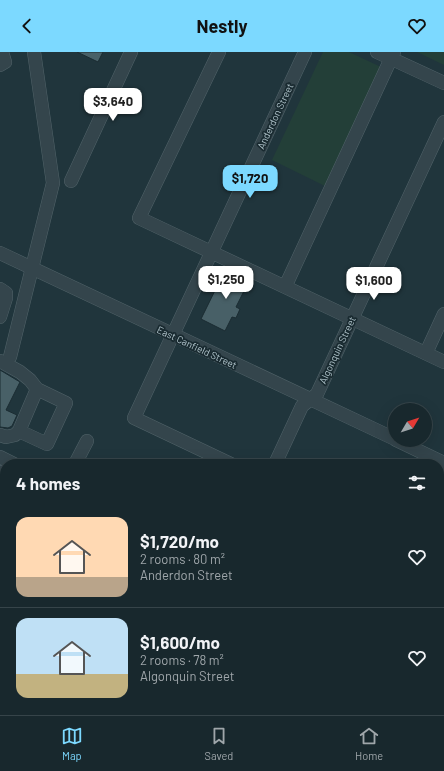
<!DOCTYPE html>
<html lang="en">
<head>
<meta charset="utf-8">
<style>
	:root { --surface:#18282d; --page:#213035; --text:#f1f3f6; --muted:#9fa6aa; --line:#364449; --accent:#7cd9ff }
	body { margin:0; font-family:Barlow,sans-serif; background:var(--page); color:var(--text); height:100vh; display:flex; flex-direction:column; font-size:15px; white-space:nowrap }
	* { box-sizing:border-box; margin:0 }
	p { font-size:13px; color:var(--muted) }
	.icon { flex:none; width:22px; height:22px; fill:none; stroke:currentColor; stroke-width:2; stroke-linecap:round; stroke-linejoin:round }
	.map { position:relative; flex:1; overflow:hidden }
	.details { position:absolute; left:0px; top:407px; width:444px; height:256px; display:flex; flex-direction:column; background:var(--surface); border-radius:16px 16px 0 0; box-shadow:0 4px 16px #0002,0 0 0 1px var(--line) }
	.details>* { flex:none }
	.needle { width:26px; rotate:51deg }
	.controls { position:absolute; left:388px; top:351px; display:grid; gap:8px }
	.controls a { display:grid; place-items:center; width:44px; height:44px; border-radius:50%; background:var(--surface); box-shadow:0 4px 16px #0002,0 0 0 1px var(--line); font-size:20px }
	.price { position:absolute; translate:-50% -34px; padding:0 9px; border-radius:8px; background:#fff; color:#222; font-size:13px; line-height:26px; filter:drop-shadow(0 1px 2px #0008) }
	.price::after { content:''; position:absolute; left:50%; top:24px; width:12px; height:9px; margin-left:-6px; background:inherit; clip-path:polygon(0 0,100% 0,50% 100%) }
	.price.active { background:var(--accent); color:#111 }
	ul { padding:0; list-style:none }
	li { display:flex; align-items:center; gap:12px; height:100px; padding:0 16px }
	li+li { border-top:1px solid var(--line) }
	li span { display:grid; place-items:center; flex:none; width:112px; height:80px; border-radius:12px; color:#555 }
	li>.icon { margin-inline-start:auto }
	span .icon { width:48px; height:48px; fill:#fffc; stroke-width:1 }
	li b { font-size:17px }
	h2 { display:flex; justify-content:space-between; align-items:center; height:48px; padding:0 16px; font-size:17px }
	header { display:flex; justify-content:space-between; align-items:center; height:52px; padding:0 16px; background:var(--accent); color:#111; font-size:18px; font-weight:700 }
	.menu { display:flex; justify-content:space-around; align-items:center; height:56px; border-top:1px solid var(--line); background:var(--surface); font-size:11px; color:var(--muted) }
	.menu a { display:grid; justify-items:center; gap:2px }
	.menu .active { color:var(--accent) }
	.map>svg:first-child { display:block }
	.green { fill:#233f38 }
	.building { fill:#486067; stroke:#1b2c32 }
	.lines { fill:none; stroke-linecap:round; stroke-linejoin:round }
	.minor-casing { stroke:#516369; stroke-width:14 }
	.minor { stroke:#34454c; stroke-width:13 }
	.labels { text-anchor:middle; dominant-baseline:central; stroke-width:3.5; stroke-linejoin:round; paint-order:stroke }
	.street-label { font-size:10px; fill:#aec1c8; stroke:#192a30 }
</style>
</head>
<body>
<header><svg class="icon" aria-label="back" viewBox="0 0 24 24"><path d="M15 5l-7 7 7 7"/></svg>Nestly<svg class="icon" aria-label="heart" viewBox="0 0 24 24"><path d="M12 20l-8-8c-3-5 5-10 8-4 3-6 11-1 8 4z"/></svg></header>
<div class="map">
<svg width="444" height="663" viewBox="0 0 444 663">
	<rect width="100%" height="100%" fill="#20353c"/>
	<path class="green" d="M323 0H349L381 15 325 134 272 108Z
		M417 0H444V13Z"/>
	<path class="building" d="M77 0H103L98 10Z
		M226 216 250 227 236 255 240 257 236 266 232 265 225 279 201 267Z
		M0 318 20 330 6 358 17 363 12 374 8 376 0 375Z"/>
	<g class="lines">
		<g class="minor-casing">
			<path id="minor" d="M219 0 139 166 444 310
				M377 0 444 31
				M0 13 5 10 2 0
				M71 129 131 0
				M0 201 395 387
				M285 235 394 0
				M0 237 6 241V246L0 265
				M426 301 444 262
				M10 305 53 131 34 0
				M0 309 20 320 30 328 37 337 66 351 47 392 19 379
				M0 383 6 385 15 383 19 379 37 337
				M396 388 444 411
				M0 405 14 412
				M75 412 87 389
				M231 412 134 366 305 0
				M275 412 302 354 317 342 444 70
				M0 420 5 425
				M439 434 444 423
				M0 500 5 503
				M439 510 444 512
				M0 594 5 596
				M439 625 444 614
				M0 632 5 622
				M136 658 147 663
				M157 663 160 658
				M245 663 247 658
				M331 663 334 658
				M421 663 423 658"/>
		</g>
		<use href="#minor" class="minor"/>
	</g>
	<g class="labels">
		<g class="street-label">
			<text transform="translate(275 64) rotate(-65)">Anderdon Street</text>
			<text transform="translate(197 295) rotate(25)">East Canfield Street</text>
			<text transform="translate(337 298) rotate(-65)">Algonquin Street</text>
		</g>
	</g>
</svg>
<div class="controls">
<a><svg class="needle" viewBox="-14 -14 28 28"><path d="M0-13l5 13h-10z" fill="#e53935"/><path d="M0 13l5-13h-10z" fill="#9fa6aa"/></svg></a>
</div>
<b class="price" style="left:113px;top:70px">$3,640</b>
<b class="price active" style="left:250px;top:147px">$1,720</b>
<b class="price" style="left:226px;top:248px">$1,250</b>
<b class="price" style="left:374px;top:249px">$1,600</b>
<section class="details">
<h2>4 homes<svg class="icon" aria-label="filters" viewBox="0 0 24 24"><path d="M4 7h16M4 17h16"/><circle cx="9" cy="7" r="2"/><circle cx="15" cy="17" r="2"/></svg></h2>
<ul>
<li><span style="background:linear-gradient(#ffd9b3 75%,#b9a48a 0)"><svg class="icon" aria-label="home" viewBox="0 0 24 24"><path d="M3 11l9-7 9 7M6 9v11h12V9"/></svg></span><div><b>$1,720/mo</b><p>2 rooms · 80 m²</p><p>Anderdon Street</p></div><svg class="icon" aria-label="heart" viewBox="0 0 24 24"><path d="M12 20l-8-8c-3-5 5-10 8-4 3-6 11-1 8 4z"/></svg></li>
<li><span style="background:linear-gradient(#bfe0f5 70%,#c2b280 0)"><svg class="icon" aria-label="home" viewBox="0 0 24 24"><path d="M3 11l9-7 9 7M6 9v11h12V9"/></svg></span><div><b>$1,600/mo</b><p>2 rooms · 78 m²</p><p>Algonquin Street</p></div><svg class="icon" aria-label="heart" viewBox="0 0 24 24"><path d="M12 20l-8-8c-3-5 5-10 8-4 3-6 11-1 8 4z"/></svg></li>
</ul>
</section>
</div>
<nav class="menu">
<a class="active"><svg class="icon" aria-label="map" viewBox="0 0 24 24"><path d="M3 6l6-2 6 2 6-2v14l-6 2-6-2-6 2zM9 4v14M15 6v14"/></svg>Map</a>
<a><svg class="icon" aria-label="saved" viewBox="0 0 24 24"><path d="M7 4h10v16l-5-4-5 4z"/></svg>Saved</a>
<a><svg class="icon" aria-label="home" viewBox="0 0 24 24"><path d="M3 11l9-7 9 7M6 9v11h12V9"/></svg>Home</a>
</nav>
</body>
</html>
